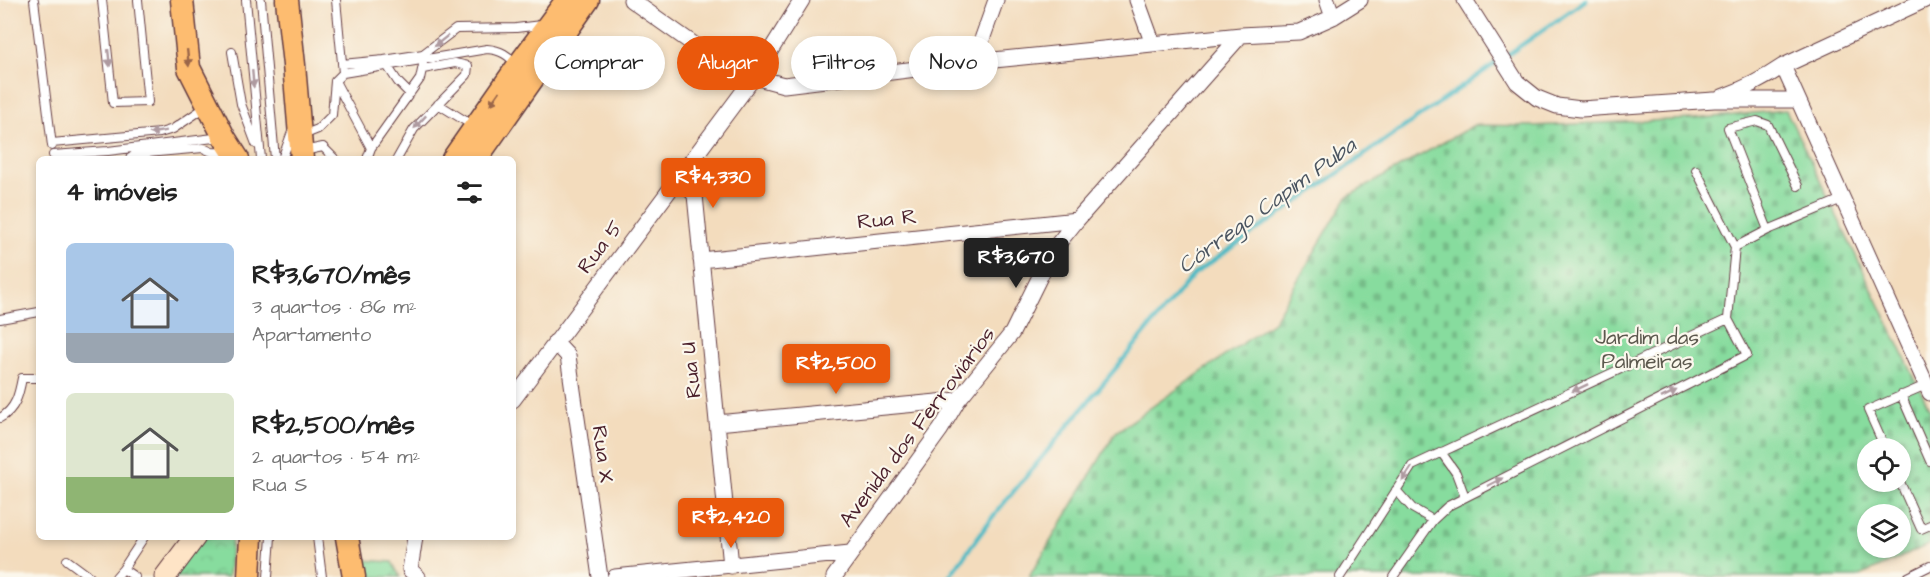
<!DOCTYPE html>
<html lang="pt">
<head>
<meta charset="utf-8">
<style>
	:root { --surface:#fff; --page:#f6f6f6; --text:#222; --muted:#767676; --accent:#ea580c }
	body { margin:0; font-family:"Architects Daughter",sans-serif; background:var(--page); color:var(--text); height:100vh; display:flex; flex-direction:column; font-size:22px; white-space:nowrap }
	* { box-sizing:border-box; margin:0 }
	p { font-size:20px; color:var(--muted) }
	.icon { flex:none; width:33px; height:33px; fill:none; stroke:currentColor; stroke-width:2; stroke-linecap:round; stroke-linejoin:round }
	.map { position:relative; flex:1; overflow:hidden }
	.sheet { position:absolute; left:36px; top:156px; width:480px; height:384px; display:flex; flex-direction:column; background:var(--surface); border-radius:9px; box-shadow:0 3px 9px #0003 }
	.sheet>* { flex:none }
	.guide { position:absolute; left:534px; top:36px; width:570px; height:54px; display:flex; gap:12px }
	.buttons { position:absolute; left:1857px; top:438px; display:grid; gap:12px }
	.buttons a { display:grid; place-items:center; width:54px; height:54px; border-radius:50%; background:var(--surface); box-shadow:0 3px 9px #0003; font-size:30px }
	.price { position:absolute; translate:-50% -51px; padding:0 14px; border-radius:6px; background:var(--accent); color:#fff; font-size:20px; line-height:39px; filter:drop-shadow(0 2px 3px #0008) }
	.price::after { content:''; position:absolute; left:50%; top:36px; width:18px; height:14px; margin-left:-9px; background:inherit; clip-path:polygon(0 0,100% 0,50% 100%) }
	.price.active { background:#222; color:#fff }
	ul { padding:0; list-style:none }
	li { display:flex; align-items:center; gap:18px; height:150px; padding:0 30px }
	li span { display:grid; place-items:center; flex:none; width:168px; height:120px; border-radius:9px; color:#555 }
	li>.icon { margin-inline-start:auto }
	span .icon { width:72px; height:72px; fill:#fffc; stroke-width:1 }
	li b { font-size:26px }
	h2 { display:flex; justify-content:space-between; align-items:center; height:72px; padding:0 30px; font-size:26px }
	.pill { padding:0 21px; border-radius:27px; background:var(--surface); box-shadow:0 3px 9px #0003; font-size:21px; line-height:54px }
	.pill.active { background:var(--accent); color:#fff }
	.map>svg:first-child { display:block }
	.cemetery { fill:url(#cemetery-stones); stroke:#687e64; stroke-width:1.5; fill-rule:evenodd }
	.park { fill:url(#park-crowns); stroke:#687e64; stroke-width:1.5 }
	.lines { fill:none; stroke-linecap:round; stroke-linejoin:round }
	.stream { stroke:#4cbac4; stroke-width:4.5 }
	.service-casing { stroke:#633b41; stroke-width:10 }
	.minor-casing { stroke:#633b41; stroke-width:17 }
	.secondary-casing { stroke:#633b41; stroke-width:23 }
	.primary-casing { stroke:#633b41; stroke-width:25 }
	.service { stroke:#fff; stroke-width:8 }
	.minor { stroke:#fff; stroke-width:15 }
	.secondary { stroke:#fee4c6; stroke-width:21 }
	.primary { stroke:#fdbc70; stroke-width:22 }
	.oneway { fill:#ae9aa0 }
	.oneway2 { fill:#9b664a }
	.labels { text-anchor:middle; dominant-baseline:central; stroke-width:4.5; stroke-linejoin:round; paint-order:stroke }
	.street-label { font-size:21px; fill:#4a1f2b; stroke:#fbf7ec }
	.park-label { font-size:21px; fill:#5c584e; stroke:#fbf7ec }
	.water-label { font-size:22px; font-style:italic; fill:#4b5561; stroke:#fbf7ec }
</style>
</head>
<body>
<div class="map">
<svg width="1930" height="577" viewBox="0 0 1930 577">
	<defs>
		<pattern id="cemetery-stones" width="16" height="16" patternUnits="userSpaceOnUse" patternTransform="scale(1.5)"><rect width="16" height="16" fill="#87dc9e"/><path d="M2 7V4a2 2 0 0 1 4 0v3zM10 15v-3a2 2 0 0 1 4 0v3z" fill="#76bc88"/></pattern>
		<pattern id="park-crowns" width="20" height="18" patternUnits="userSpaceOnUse" patternTransform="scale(1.5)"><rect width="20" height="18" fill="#87dc9e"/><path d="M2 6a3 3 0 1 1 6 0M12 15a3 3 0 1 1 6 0" fill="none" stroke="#76bc88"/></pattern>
	</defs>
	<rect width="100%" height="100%" fill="#fbf7ec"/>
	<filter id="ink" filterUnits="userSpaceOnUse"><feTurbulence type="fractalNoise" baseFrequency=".0167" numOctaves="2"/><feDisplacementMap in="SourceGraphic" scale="12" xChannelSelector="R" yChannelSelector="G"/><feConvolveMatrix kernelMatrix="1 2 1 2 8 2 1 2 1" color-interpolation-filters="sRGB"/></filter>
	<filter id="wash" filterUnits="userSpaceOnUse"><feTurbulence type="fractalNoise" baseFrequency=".008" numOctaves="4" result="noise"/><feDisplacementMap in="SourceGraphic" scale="24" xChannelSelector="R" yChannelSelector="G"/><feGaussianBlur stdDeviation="1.35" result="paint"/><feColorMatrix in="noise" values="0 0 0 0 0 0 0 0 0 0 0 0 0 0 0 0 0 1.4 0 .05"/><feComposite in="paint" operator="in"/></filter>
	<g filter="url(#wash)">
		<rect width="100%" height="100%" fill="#f3dcbd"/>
		<path class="cemetery" d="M1786 110 1930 410V544L1858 577H1029L1116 432 1273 322 1347 197 1474 125 1531 126 1694 119ZM1868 448H1900V482H1868ZM1868 514H1900V548H1868Z"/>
		<path class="park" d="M200 537H232L228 577H170Z
			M361 560 392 562 400 577H365Z"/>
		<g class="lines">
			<path class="stream" d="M949 577 994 515 1194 274 1586 0"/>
		</g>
	</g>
	<g filter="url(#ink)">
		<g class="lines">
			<g class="service-casing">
				<path id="service" d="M34 0 52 146
					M102 0 113 103 148 102 138 0
					M246 0 261 159
					M261 0 275 159
					M232 52 241 104 256 144
					M342 64 384 60 423 54 456 29 516 28 541 25
					M386 64 398 82 410 94
					M343 73 487 49C501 50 508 55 517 65
					M335 81 371 148
					M438 104 472 125
					M303 135 318 129 332 115 335 81 343 73 336 0
					M52 143 160 133 173 129 207 106
					M303 151 323 147 335 159
					M53 155 108 151 222 137
					M129 159 136 154 203 148 212 152 230 153
					M282 159 292 132
					M367 159 371 148 420 79 423 65
					M397 159 414 129 467 75 468 66 455 63 423 69
					M1696 170 1735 247
					M1768 230 1728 128 1757 121 1768 125 1798 186
					M0 319 39 312
					M1901 395 1930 461
					M0 418C16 409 19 394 22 378H39
					M1885 448 1868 410 1926 385
					M1441 452 1456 473 1465 497
					M1900 482 1921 529 1930 525
					M1396 490 1412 508 1433 520
					M317 537 322 577
					M67 560 90 577
					M123 569 135 577
					M116 577 123 569 144 537
					M268 577 271 537
					M1340 577 1412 466 1728 319
					M1393 577 1433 520 1448 506 1747 355 1728 319 1735 247 1768 230 1842 199
					M1908 577 1930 566"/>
			</g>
			<g class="minor-casing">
				<path id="minor" d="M631 0 723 65 754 77 784 85 974 62 1241 35 1299 32 1333 17 1360 0
					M1137 0 1153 44
					M1327 0 1333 17
					M1465 0 1517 82 1537 98 1557 106 1581 109 1714 100H1797
					M974 62 996 0
					M1783 66 1930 393
					M1722 97C1744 89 1764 79 1783 66L1925 0
					M679 177 695 195 731 566
					M701 260 1077 220
					M555 342 568 356 600 577
					M513 400 754 77 802 0
					M717 423 958 400
					M415 537 410 570 418 577
					M615 577 850 553
					M834 577 941 429 958 400 1012 333 1053 250 1077 220 1241 35"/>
			</g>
			<g class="secondary-casing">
				<path id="secondary" d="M165 577 195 537"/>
			</g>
			<g class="primary-casing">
				<path id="primary" d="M182 0 189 68 224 137 238 159
					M287 0 294 65 302 159
					M453 159 518 66 567 0
					M476 159 588 0
					M347 537 354 577
					M249 577 251 537"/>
			</g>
			<use href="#service" class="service"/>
			<use href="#minor" class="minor"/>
			<use href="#secondary" class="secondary"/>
			<use href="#primary" class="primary"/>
		</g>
		<defs><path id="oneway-solid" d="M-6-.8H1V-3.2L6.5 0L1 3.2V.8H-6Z" transform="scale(1.5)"/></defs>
		<g class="oneway">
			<use href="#oneway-solid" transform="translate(441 41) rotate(141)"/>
			<use href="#oneway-solid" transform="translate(109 58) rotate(84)"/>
			<use href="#oneway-solid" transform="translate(253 79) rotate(85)"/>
			<use href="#oneway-solid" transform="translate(420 122) rotate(133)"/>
			<use href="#oneway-solid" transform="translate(158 132) rotate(171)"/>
			<use href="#oneway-solid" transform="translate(1580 388) rotate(155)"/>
			<use href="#oneway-solid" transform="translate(1669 394) rotate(-26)"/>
			<use href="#oneway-solid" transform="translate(1407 474) rotate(124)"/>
			<use href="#oneway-solid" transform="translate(1495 482) rotate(-27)"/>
		</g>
		<g class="oneway2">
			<use href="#oneway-solid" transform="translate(188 58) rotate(84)"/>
			<use href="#oneway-solid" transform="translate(495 98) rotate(125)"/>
		</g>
	</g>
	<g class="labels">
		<g class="street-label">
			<text transform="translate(887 219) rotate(-6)">Rua R</text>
			<text transform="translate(600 247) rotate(-53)">Rua 5</text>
			<text transform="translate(691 370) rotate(-96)">Rua U</text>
			<text transform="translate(917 427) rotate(-53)">Avenida dos Ferroviários</text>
			<text transform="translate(603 454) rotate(82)">Rua X</text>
		</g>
		<g class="park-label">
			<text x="1647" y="337">Jardim das<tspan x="1647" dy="24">Palmeiras</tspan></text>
		</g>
		<g class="water-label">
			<text transform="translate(1267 206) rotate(-36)">Córrego Capim Puba</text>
		</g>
	</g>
</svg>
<div class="buttons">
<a><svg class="icon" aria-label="locate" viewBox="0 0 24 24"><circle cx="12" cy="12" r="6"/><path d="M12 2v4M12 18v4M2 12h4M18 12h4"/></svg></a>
<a><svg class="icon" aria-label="layers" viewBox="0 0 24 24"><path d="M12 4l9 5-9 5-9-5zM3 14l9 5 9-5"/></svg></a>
</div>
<b class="price" style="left:713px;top:209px">R$4,330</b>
<b class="price active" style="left:1016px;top:289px">R$3,670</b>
<b class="price" style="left:836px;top:395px">R$2,500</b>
<b class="price" style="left:731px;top:549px">R$2,420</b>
<div class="guide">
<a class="pill">Comprar</a>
<a class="pill active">Alugar</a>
<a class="pill">Filtros</a>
<a class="pill">Novo</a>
</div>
<section class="sheet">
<h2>4 imóveis<svg class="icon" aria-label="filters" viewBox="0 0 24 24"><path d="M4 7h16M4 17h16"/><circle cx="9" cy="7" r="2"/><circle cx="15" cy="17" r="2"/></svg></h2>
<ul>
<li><span style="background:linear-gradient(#a9c7e8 75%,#9aa5b1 0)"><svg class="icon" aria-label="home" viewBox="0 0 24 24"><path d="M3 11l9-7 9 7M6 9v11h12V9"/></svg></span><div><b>R$3,670/mês</b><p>3 quartos · 86 m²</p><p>Apartamento</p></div></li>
<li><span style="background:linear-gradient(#dfe7d0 70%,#8fb573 0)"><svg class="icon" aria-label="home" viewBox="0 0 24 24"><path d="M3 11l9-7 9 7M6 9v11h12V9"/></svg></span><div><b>R$2,500/mês</b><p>2 quartos · 54 m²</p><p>Rua S</p></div></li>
</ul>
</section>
</div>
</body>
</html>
